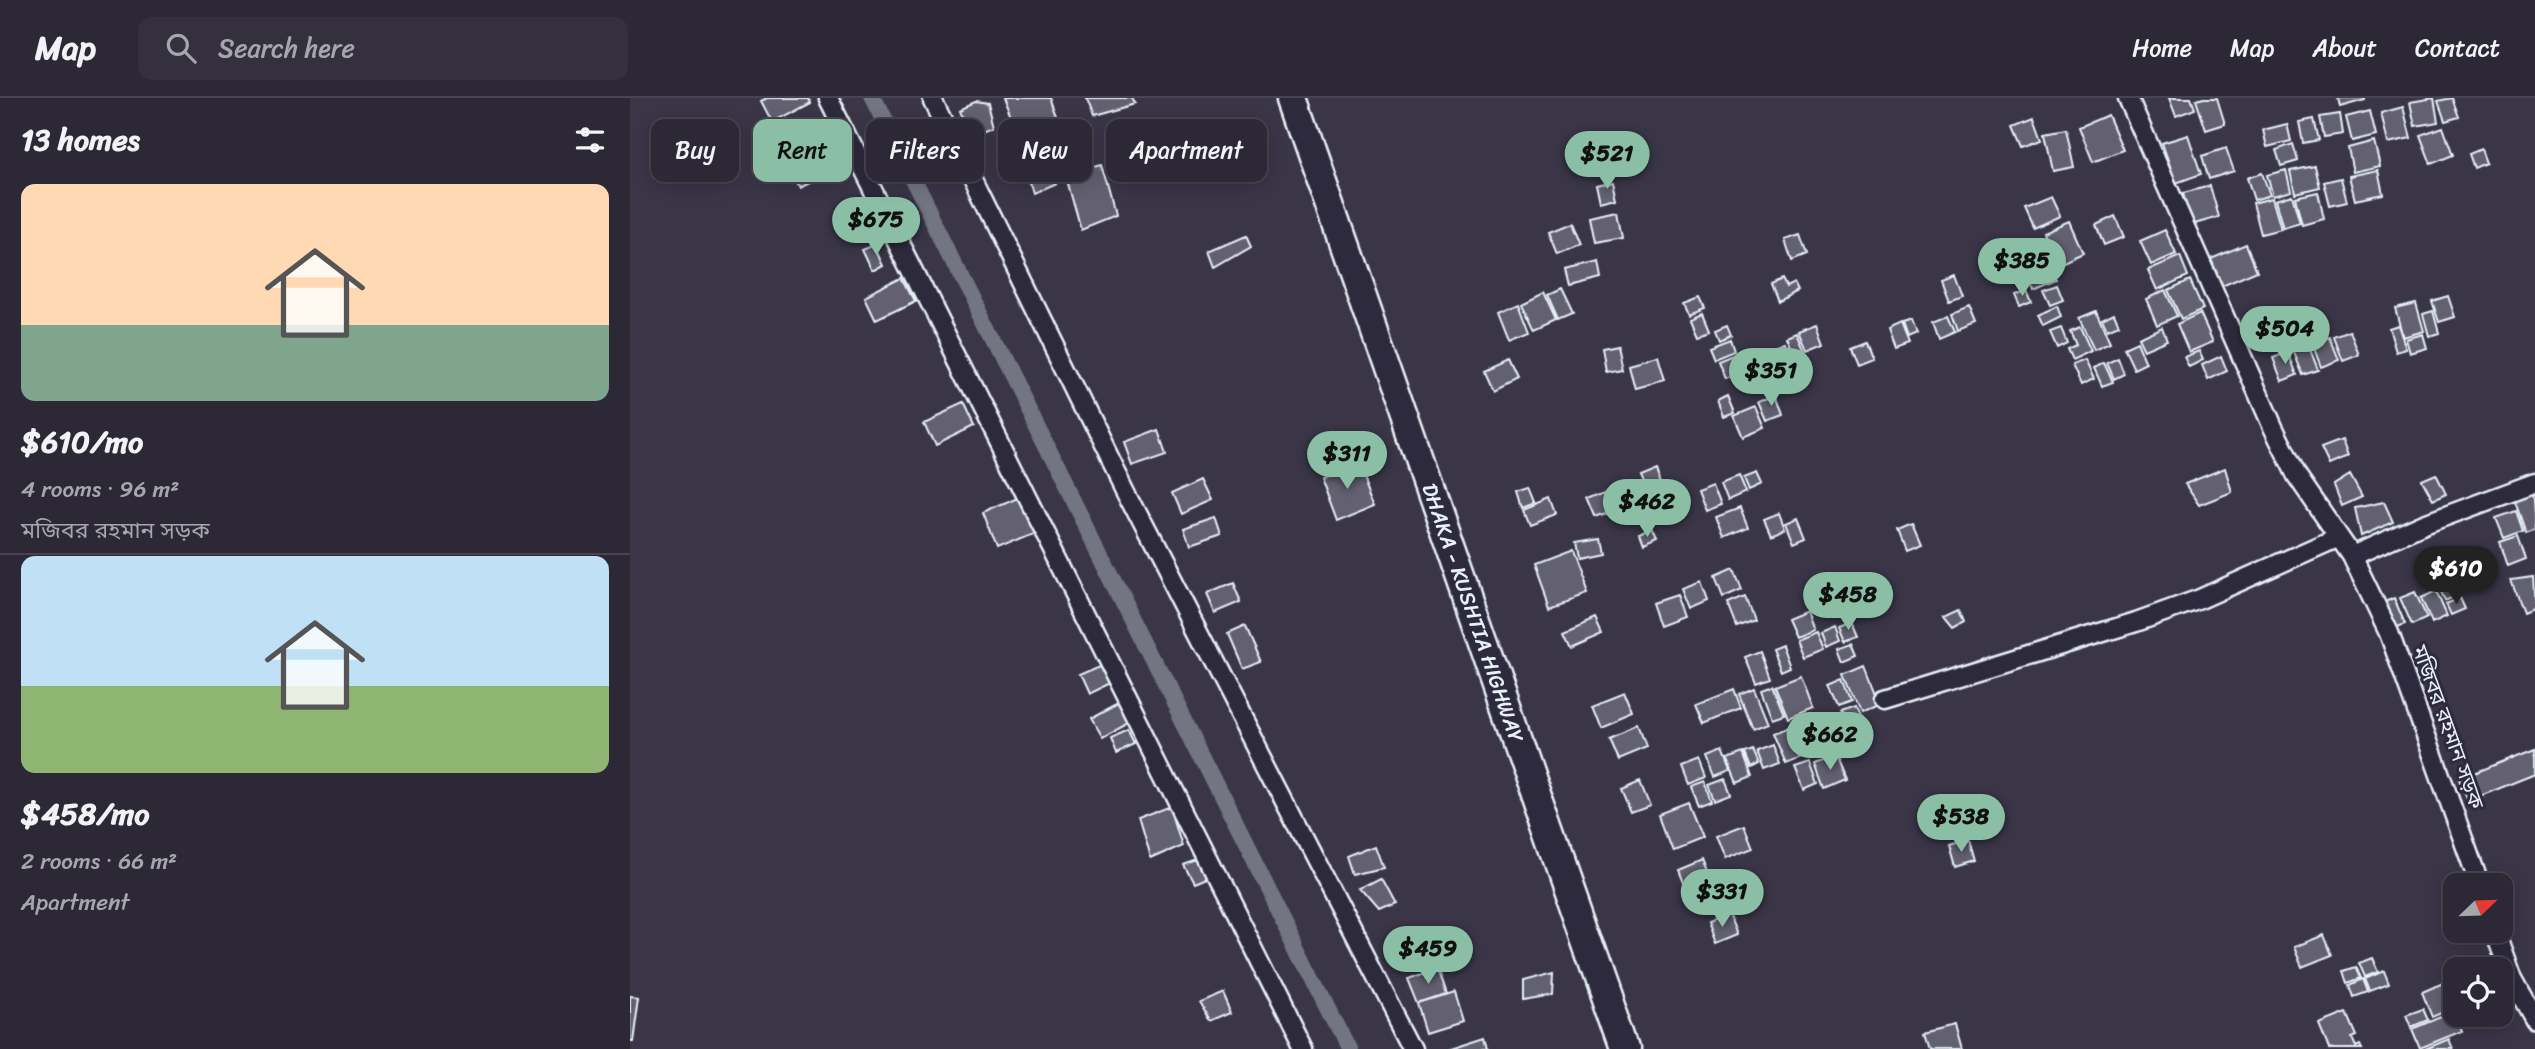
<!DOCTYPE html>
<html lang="en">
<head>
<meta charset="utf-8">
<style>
	:root { --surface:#2c2836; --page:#34303e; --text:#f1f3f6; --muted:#a6a6ad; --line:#484451; --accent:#8abfa5 }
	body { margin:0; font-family:Sriracha,"Noto Sans Bengali",sans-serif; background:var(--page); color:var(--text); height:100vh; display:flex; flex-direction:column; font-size:26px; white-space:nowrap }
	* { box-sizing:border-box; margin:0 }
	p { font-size:23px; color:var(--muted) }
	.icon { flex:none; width:38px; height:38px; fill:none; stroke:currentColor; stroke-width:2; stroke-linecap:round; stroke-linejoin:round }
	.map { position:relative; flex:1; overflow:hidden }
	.sheet { display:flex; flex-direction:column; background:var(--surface); width:630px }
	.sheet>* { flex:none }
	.banner { position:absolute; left:21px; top:21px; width:665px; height:63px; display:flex; gap:14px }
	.needle { width:46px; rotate:67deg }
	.controls { position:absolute; left:1813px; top:775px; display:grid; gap:14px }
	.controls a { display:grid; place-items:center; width:70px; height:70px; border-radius:14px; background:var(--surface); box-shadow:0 4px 18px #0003,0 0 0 2px var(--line); font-size:35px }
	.price { position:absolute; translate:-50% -60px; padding:0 16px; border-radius:24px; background:var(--accent); color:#111; font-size:23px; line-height:46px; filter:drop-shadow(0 2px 4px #0008) }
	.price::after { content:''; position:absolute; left:50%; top:42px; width:21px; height:16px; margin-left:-10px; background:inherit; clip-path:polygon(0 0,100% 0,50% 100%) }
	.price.current { background:#222; color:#fff }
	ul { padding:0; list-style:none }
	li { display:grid; align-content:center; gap:14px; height:371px; padding:0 21px }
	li+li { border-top:2px solid var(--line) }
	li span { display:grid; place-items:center; height:217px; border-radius:14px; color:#555 }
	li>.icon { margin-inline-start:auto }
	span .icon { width:126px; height:126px; fill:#fffc; stroke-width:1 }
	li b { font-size:30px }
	h2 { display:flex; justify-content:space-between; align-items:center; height:84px; padding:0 21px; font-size:30px }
	.tag { padding:0 24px; border-radius:14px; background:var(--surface); box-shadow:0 4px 18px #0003,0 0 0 2px var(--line); font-size:24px; line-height:63px }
	.tag.current { background:var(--accent); color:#111 }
	header { display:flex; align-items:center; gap:42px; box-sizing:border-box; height:98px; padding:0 35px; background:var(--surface); border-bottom:2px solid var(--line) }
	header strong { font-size:33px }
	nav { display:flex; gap:38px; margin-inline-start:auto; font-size:24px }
	.search { width:490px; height:63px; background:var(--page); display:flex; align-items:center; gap:18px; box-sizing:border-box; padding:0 24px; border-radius:14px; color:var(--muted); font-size:26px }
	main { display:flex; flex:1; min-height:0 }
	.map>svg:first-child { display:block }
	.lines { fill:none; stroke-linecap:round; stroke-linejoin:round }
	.canal { stroke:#737482; stroke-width:16 }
	.building { fill:#636171; stroke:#e8f1f8; stroke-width:2 }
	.street-casing { stroke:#e8f1f8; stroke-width:23 }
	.primary-casing { stroke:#e8f1f8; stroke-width:33 }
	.street { stroke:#2f2a3d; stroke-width:18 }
	.primary { stroke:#2f2a3d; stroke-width:28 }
	.labels { text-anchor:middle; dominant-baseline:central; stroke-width:6; stroke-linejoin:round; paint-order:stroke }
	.street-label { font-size:21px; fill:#e8f1f8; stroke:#2f2a3d }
</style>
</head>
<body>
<header>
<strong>Map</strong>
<div class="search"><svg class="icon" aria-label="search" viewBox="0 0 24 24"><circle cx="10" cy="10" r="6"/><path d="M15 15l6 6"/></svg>Search here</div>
<nav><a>Home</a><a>Map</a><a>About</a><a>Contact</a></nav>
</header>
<main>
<section class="sheet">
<h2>13 homes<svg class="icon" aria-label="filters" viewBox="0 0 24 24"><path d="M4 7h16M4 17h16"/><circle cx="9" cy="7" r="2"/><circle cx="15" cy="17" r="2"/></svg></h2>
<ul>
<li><span style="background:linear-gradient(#ffd9b3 65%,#7fa58c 0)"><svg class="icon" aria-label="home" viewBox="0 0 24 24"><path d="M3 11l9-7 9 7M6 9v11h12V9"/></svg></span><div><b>$610/mo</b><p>4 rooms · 96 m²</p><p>মজিবর রহমান সড়ক</p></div></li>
<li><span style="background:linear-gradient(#bfe0f5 60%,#8fb573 0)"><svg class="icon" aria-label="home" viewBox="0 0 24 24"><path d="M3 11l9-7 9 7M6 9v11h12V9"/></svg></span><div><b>$458/mo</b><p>2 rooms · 66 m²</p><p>Apartment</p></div></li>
</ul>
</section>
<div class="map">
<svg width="1905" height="951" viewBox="0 0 1905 951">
	<rect width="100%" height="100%" fill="#3a3648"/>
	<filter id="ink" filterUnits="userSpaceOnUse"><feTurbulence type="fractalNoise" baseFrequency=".0143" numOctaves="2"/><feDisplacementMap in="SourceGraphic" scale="14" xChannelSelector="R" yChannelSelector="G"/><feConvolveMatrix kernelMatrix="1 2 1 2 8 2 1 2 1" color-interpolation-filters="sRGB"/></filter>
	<g filter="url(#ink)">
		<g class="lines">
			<path class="canal" d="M242 0 718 951"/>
		</g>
		<path class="building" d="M137 0H178L180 4 142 24 131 3Z
			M373 0H421L432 31 393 49Z
			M455 0H502L505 6 462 18Z
			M1539 0H1561L1565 11 1546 18Z
			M1574 0H1587L1595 26 1576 32 1566 2Z
			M1708 0H1735V2L1710 9Z
			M1804 0 1808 24 1785 28 1780 4Z
			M1822 0 1829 19 1815 23 1808 3Z
			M346 3 358 5 364 28 341 37 330 10Z
			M1773 9 1781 40 1758 45 1751 15Z
			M1740 13 1746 37 1722 43 1716 19Z
			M1710 16 1713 36 1694 39 1690 19Z
			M1478 17 1493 52 1463 64 1449 29Z
			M1404 19 1412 41 1393 48 1384 27Z
			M1684 21 1689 42 1673 45 1669 24Z
			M1657 26 1661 43 1637 49 1633 32Z
			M1813 29 1823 57 1801 66 1790 37Z
			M1436 31 1444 69 1423 73 1415 35Z
			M196 33 212 66 168 88 152 55Z
			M1558 37 1571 76 1546 85 1532 45Z
			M1744 43 1750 68 1723 74 1718 50Z
			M1663 46 1668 63 1651 68 1646 52Z
			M1596 50 1604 73 1579 81 1572 58Z
			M1851 51 1856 65 1844 70 1839 56Z
			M423 54 425 85 402 95 392 62Z
			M472 67 486 118 451 132 436 79Z
			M1685 68 1690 89 1665 95 1660 73Z
			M1656 72 1661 93 1643 98 1637 77Z
			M1748 72 1753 96 1725 102 1719 78Z
			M1632 75 1640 97 1624 102 1617 80Z
			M1711 80 1717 104 1700 108 1694 84Z
			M983 82 987 101 971 105 967 86Z
			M1580 88 1589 119 1561 127 1553 95Z
			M1688 94 1694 121 1672 127 1665 99Z
			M1662 97 1670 125 1653 130 1645 102Z
			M1421 99 1430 118 1403 130 1394 110Z
			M1642 100 1651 131 1631 136 1623 105Z
			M989 114 994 140 964 145 959 120Z
			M1485 118 1494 139 1474 147 1466 127Z
			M1439 123 1453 155 1427 167 1413 134Z
			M940 125 949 147 927 156 918 134Z
			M1535 132 1546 156 1521 167 1510 143Z
			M616 137 621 148 585 169 579 153Z
			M1170 137 1177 157 1162 163 1155 142Z
			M247 146 256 166 245 172 235 151Z
			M1616 146 1627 173 1592 188 1581 161Z
			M1550 158 1558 178 1527 192 1518 172Z
			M967 164 970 180 938 188 934 172Z
			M1419 167 1426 181 1403 191 1397 177Z
			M1324 177 1332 198 1319 203 1311 182Z
			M274 180 286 203 247 222 236 199Z
			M1152 181 1156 189 1164 185 1168 193 1148 203 1141 186Z
			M1560 182 1573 211 1551 221 1538 192Z
			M1427 187 1433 202 1420 207 1413 192Z
			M930 191 942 216 928 222 917 197Z
			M1396 192 1401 204 1389 209 1384 197Z
			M1535 192 1547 218 1527 227 1516 201Z
			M913 194 926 222 904 232 891 205Z
			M1818 198 1825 219 1809 224 1802 203Z
			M1070 199 1075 210 1059 216 1054 205Z
			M888 205 899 234 879 242 868 214Z
			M1786 205 1794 233 1773 239 1765 210Z
			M1427 208 1431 219 1413 228 1408 217Z
			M1339 209 1346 226 1328 233 1322 216Z
			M1466 213 1480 245 1464 252 1449 220Z
			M1803 213 1809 235 1799 238 1793 216Z
			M1072 215 1079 232 1067 236 1060 220Z
			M1484 215 1489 227 1477 232 1472 221Z
			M1570 215 1583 244 1559 254 1547 226Z
			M1318 218 1325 234 1309 241 1303 224Z
			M1281 223 1286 236 1277 240 1272 226Z
			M1187 226 1194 245 1177 252 1169 233Z
			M1270 226 1278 246 1264 251 1257 232Z
			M1097 227 1101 237 1089 242 1085 232Z
			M1768 227 1776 251 1766 254 1759 230Z
			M1450 229 1461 253 1442 262 1437 251 1446 247 1440 233Z
			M1532 229 1537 242 1514 252 1508 240Z
			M1431 230 1437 245 1427 250 1420 234Z
			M1720 233 1729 257 1713 263 1704 239Z
			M1167 235 1175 254 1165 258 1157 239Z
			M1793 236 1797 250 1780 255 1776 241Z
			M1700 239 1709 262 1691 269 1682 245Z
			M1100 241 1104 253 1084 261 1079 249Z
			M1235 243 1242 260 1227 266 1220 249Z
			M1155 244 1164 267 1149 274 1139 250Z
			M1507 244 1516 265 1504 271 1494 250Z
			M1678 246 1688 272 1673 277 1663 252Z
			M987 248 992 271 976 274 972 251Z
			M1569 253 1573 262 1559 269 1554 259Z
			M1658 254 1667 277 1652 283 1643 260Z
			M1103 257 1110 275 1095 281 1088 263Z
			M1591 258 1597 273 1578 282 1572 267Z
			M1028 259 1035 283 1005 291 999 267Z
			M1488 260 1494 276 1484 281 1477 265Z
			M878 262 887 281 863 293 854 273Z
			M1455 262 1464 281 1451 287 1442 267Z
			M1474 265 1483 284 1472 288 1464 270Z
			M1146 297 1153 317 1137 323 1129 304Z
			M1098 298 1105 315 1094 319 1088 303Z
			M333 306 344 329 305 348 294 324Z
			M1126 309 1135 330 1113 339 1104 318Z
			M529 331 537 354 502 366 494 344Z
			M1712 342 1718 359 1699 367 1691 350Z
			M728 365 745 406 706 422 690 379Z
			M1025 369 1038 401 1021 408 1008 376Z
			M1595 370 1602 394 1569 407 1555 386Z
			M1127 375 1132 386 1119 392 1114 380Z
			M1806 376 1816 396 1803 402 1792 382Z
			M1109 377 1116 394 1098 402 1091 384Z
			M1720 377 1732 399 1712 408 1704 387Z
			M573 381 583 402 551 416 542 395Z
			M1083 385 1091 406 1075 412 1067 391Z
			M1902 388 1905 431 1896 435 1882 395Z
			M900 390 906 405 893 410 888 394Z
			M978 393 986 412 967 420 959 401Z
			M397 396 412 432 367 451 353 415Z
			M921 401 927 417 900 427 894 412Z
			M1754 404 1763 424 1731 438 1725 410Z
			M1110 410 1118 430 1094 440 1086 419Z
			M1886 413 1893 433 1874 440 1866 420Z
			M1149 415 1155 431 1141 437 1134 421Z
			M586 420 592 438 559 449 553 431Z
			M1168 420 1176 440 1164 445 1156 425Z
			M1281 426 1290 447 1275 453 1267 432Z
			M1022 432 1027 443 1012 449 1008 438Z
			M1888 438 1896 461 1878 468 1870 444Z
			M968 441 971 455 947 460 944 445Z
			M941 453 957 495 919 508 904 467Z
			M1104 472 1112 492 1094 500 1086 480Z
			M1903 479 1905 510 1893 515 1881 482Z
			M1072 484 1079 503 1061 511 1053 491Z
			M1822 484 1828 497 1815 503 1809 489Z
			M603 485 611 504 585 515 577 496Z
			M1806 493 1817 518 1802 525 1791 500Z
			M1785 494 1797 520 1782 527 1770 500Z
			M1050 497 1058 519 1034 528 1026 505Z
			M1240 498 1244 507 1250 505 1253 512 1240 517 1233 501Z
			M1115 499 1124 522 1107 529 1098 506Z
			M1764 500 1775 526 1763 531 1752 505Z
			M1830 500 1835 511 1821 517 1816 506Z
			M1331 512 1336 524 1325 530 1316 519Z
			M1176 513 1183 532 1165 539 1157 521Z
			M967 519 974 534 942 548 935 533Z
			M1222 525 1228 539 1215 544 1209 530Z
			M615 528 631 564 612 571 597 536Z
			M1205 529 1210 543 1196 549 1191 535Z
			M1186 534 1193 551 1173 559 1166 542Z
			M1223 546 1228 558 1214 564 1209 551Z
			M1152 547 1160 569 1151 573 1142 551Z
			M1130 553 1140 580 1126 585 1115 559Z
			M476 564 484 583 457 596 448 576Z
			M1236 568 1251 606 1230 615 1215 577Z
			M1171 578 1183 610 1158 620 1145 588Z
			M1214 582 1222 604 1209 609 1200 588Z
			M1142 587 1154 616 1142 620 1131 591Z
			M1124 590 1138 625 1123 631 1109 596Z
			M1104 591 1111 610 1074 625 1066 606Z
			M995 594 1004 616 971 630 962 607Z
			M498 600 508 620 470 641 459 621Z
			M1224 610 1237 642 1223 647 1210 615Z
			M1186 620 1198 650 1180 657 1168 628Z
			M1164 627 1176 658 1156 666 1143 635Z
			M1009 630 1017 651 988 663 979 642Z
			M499 632 506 646 486 655 480 640Z
			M1143 647 1150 666 1134 672 1127 653Z
			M1905 651V676L1838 703 1829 681Z
			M1123 652 1129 666 1121 670 1115 655Z
			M1092 653 1100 673 1085 679 1077 659Z
			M1113 655 1122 679 1107 685 1097 661Z
			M1205 658 1215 682 1194 691 1185 666Z
			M1069 662 1076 680 1058 687 1051 669Z
			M1180 665 1188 686 1174 692 1165 670Z
			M1095 681 1101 696 1085 702 1079 687Z
			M1010 682 1020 707 1001 714 991 690Z
			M1075 684 1082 703 1069 708 1061 689Z
			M1319 701 1330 733 1311 740 1300 707Z
			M1059 705 1073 739 1043 751 1030 716Z
			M542 709 554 748 520 763 508 722Z
			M1114 727 1123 750 1095 761 1086 738Z
			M1338 742 1344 763 1325 769 1319 748Z
			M746 747 754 769 725 776 719 758Z
			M571 761 580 778 563 785 553 767Z
			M1072 762 1085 795 1061 805 1048 772Z
			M751 781 765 807 749 814 730 792Z
			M1099 817 1107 837 1085 846 1077 825Z
			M1694 837 1702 857 1672 869 1664 849Z
			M1742 860 1748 874 1735 879 1729 865Z
			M1726 869 1731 880 1718 885 1714 873Z
			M807 870 816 896 789 905 779 880Z
			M1754 873 1759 886 1740 893 1735 881Z
			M924 874 923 896 893 901V882Z
			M1825 880V909L1802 919 1792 894Z
			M1733 881 1738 894 1724 899 1720 887Z
			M593 893 602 914 581 923 569 903Z
			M824 894 833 923 798 934 789 905Z
			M0 898 9 899 3 943H0Z
			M1793 911 1798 922 1781 929 1776 917Z
			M1825 913 1832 933 1790 950 1782 931Z
			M1717 915 1727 938 1722 940 1726 949 1730 947 1732 951H1699L1689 926Z
			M1325 926 1332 951H1300L1295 934Z
			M855 939 858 951H818Z
			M1819 941 1823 951H1795Z"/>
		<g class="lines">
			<g class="street-casing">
				<path id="street" d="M198 0 673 951
					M303 0 495 392 783 951
					M1498 0 1643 329 1667 378 1722 458 1759 535 1850 788
					M1722 458 1794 426 1905 385
					M1255 601 1506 524 1570 501 1709 439
					M1865 833 1882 881 1905 922"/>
			</g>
			<g class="primary-casing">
				<path id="primary" d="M663 0 995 951"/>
			</g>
			<use href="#street" class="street"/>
			<use href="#primary" class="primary"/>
		</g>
	</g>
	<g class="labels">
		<g class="street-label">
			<text transform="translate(843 515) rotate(71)">DHAKA - KUSHTIA HIGHWAY</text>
			<text transform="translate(1818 629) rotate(70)">মজিবর রহমান সড়ক</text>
		</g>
	</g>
</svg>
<div class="controls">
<a><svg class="needle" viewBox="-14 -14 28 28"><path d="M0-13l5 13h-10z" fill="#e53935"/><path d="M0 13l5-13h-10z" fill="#a6a6ad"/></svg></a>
<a><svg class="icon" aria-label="locate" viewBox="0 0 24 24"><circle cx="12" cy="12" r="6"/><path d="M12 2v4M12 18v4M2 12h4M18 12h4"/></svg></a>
</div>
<b class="price" style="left:977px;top:93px">$521</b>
<b class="price" style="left:246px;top:159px">$675</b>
<b class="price" style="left:1392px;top:200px">$385</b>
<b class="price" style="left:1655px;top:268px">$504</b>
<b class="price" style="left:1141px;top:310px">$351</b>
<b class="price" style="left:717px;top:393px">$311</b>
<b class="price" style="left:1017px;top:441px">$462</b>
<b class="price current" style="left:1826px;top:508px">$610</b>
<b class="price" style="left:1218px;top:534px">$458</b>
<b class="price" style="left:1200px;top:674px">$662</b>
<b class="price" style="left:1331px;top:756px">$538</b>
<b class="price" style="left:1092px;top:831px">$331</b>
<b class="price" style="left:798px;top:888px">$459</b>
<div class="banner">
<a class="tag">Buy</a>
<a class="tag current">Rent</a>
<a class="tag">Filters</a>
<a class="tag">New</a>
<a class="tag">Apartment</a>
</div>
</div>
</main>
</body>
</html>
